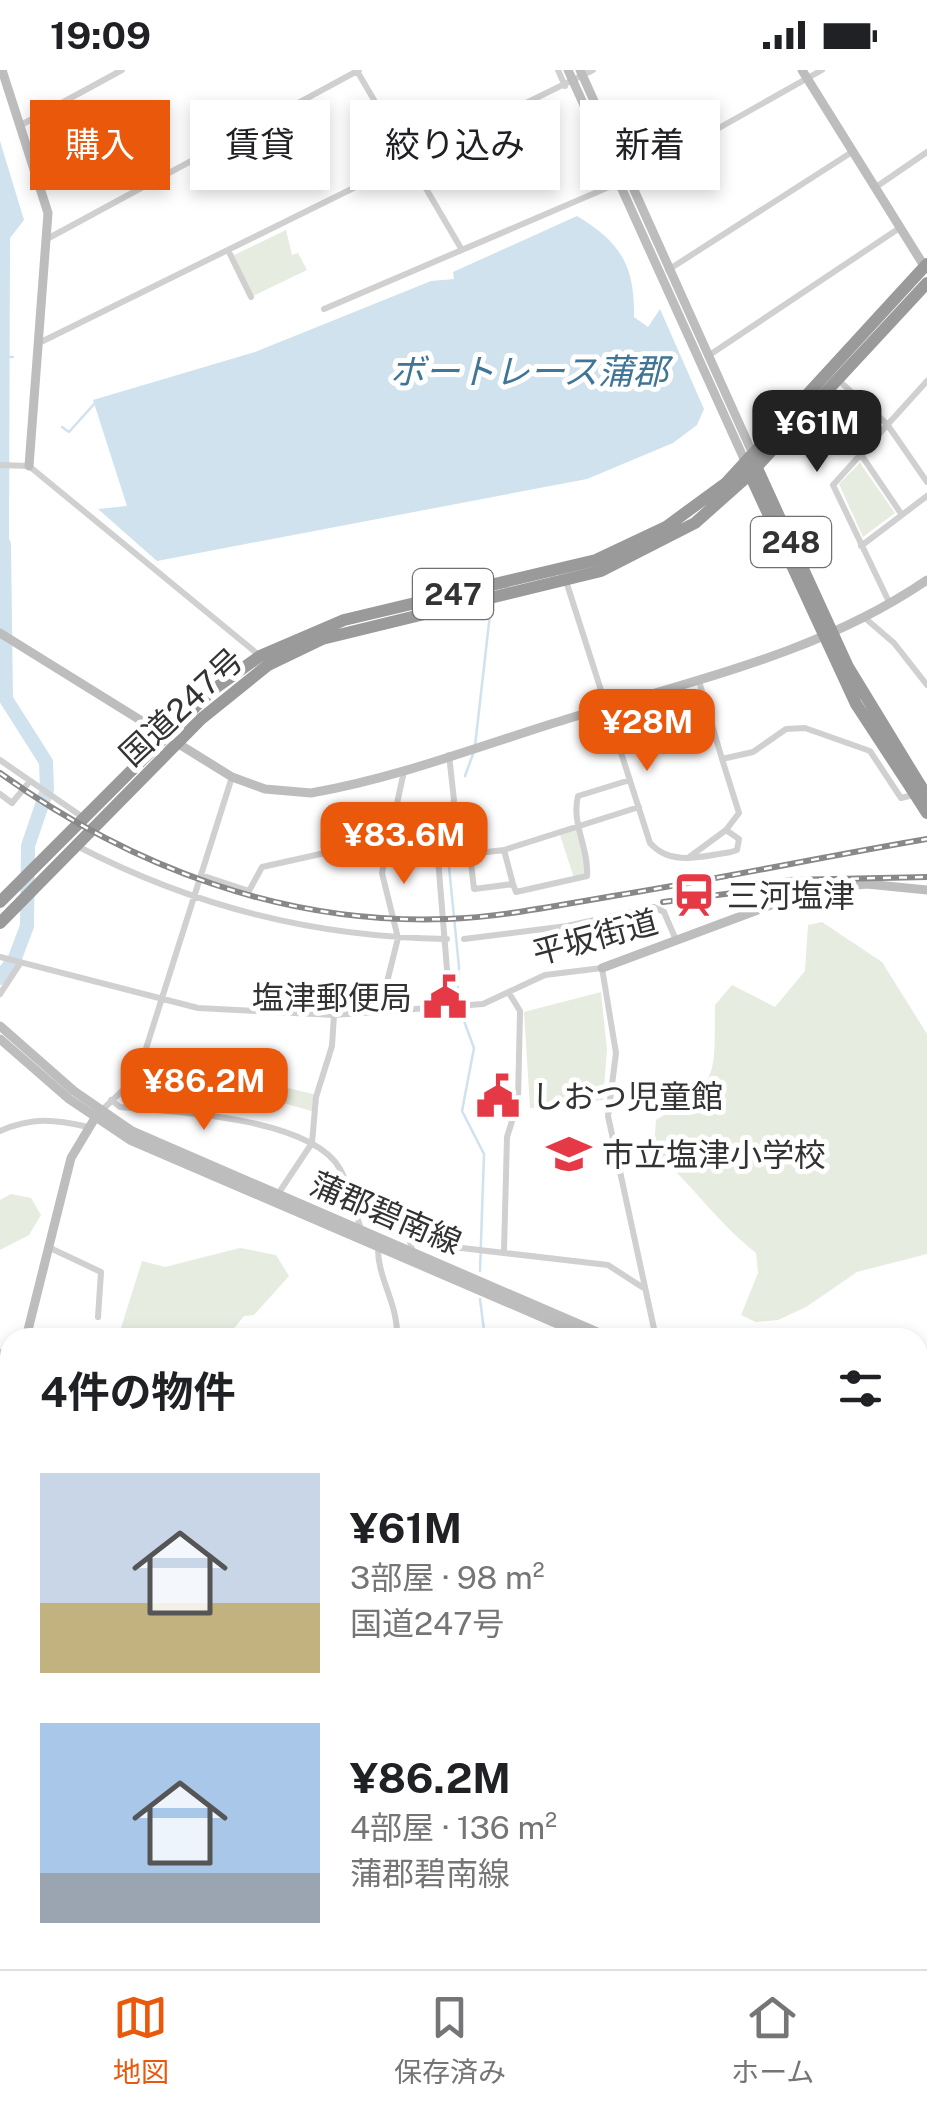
<!DOCTYPE html>
<html lang="ja">
<head>
<meta charset="utf-8">
<style>
	:root { --surface:#fff; --page:#f2f2f2; --text:#202124; --muted:#757577; --line:#e0e0e0; --accent:#ea580c }
	body { margin:0; font-family:"Public Sans","Noto Sans JP",sans-serif; background:var(--page); color:var(--text); height:100vh; display:flex; flex-direction:column; font-size:38px; white-space:nowrap }
	* { box-sizing:border-box; margin:0 }
	p { font-size:32px; color:var(--muted) }
	.icon { flex:none; width:55px; height:55px; fill:none; stroke:currentColor; stroke-width:2; stroke-linecap:round; stroke-linejoin:round }
	.map { position:relative; flex:1; overflow:hidden }
	.details { position:absolute; left:0px; top:1258px; width:928px; height:642px; display:flex; flex-direction:column; background:var(--surface); border-radius:30px 30px 0 0; box-shadow:0 5px 15px #0003 }
	.details>* { flex:none }
	.hud { position:absolute; left:30px; top:30px; width:868px; height:90px; display:flex; gap:20px }
	.price { position:absolute; translate:-50% -85px; padding:0 22px; border-radius:20px; background:var(--accent); color:#fff; font-size:32px; line-height:65px; filter:drop-shadow(0 2px 5px #0008) }
	.price::after { content:''; position:absolute; left:50%; top:60px; width:30px; height:22px; margin-left:-15px; background:inherit; clip-path:polygon(0 0,100% 0,50% 100%) }
	.price.current { background:#222; color:#fff }
	ul { padding:0; list-style:none }
	li { display:flex; align-items:center; gap:30px; height:250px; padding:0 40px }
	li span { display:grid; place-items:center; flex:none; width:280px; height:200px; border-radius:0px; color:#555 }
	li>.icon { margin-inline-start:auto }
	span .icon { width:120px; height:120px; fill:#fffc; stroke-width:1 }
	li b { font-size:42px }
	h2 { display:flex; justify-content:space-between; align-items:center; height:120px; padding:0 40px; font-size:42px }
	.chip { padding:0 35px; border-radius:0px; background:var(--surface); box-shadow:0 5px 15px #0003; font-size:35px; line-height:90px }
	.chip.current { background:var(--accent); color:#fff }
	.status { display:flex; justify-content:space-between; align-items:center; height:70px; padding:0 50px; background:var(--surface); direction:ltr }
	.status svg { height:28px; fill:currentColor }
	.dock { display:flex; justify-content:space-around; align-items:center; height:140px; border-top:2px solid var(--line); background:var(--surface); font-size:28px; color:var(--muted) }
	.dock a { display:grid; justify-items:center; gap:5px }
	.dock .current { color:var(--accent) }
	.map>svg:first-child { display:block }
	.green { fill:#e6ecdf }
	.water { fill:#cfe2ee }
	.lines { fill:none; stroke-linecap:round; stroke-linejoin:round }
	.stream { stroke:#cfe2ee; stroke-width:2.5 }
	.river { stroke:#cfe2ee; stroke-width:14 }
	.street { stroke:#d0d0d0; stroke-width:6 }
	.secondary { stroke:#bdbdbd; stroke-width:9 }
	.highway { stroke:#9a9a9a; stroke-width:12 }
	.rail-casing { stroke:#888; stroke-width:6 }
	.rail { stroke:#fff; stroke-width:2.5; stroke-dasharray:8; stroke-linecap:butt }
	.highway-bridge { stroke:#9a9a9a; stroke-width:12 }
	.labels { text-anchor:middle; dominant-baseline:central; stroke-width:10; stroke-linejoin:round; paint-order:stroke }
	.shield { fill:#fff; stroke:#707070; stroke-width:2.5 }
	.shield-label { font-size:30px; font-weight:bold; fill:#333 }
	.street-label { font-size:32px; fill:#333; stroke:#fff }
	.poi-label { font-size:32px; fill:#333; stroke:#fff; text-anchor:start }
	.water-label { font-size:35px; font-style:italic; fill:#3f7597; stroke:#fff }
</style>
</head>
<body>
<div class="status"><b>19:09</b><svg viewBox="0 0 49 12"><path d="M0 12V9h3v3zM5 12V6h3v6zM10 12V3h3v9zM15 12V0h3v12zM26 1h20v11H26zM47 4h2v5h-2z"/></svg></div>
<div class="map">
<svg width="927" height="1899" viewBox="0 0 927 1899">
	<rect width="100%" height="100%" fill="#fff"/>
	<path class="green" d="M286 160 292 185 298 183 307 200 251 227 234 185Z
		M860 393 895 443 863 467 839 414Z
		M578 756 587 806 575 811 559 762Z
		M822 852 882 892 927 964V1184L857 1202 806 1237 778 1250 756 1252 741 1245 758 1203 756 1183C718 1153 691 1113 654 1081L656 1050C721 1013 714 1006 715 935L732 915 775 937 805 901 808 855Z
		M601 922 607 980 603 1030 530 1038 524 942Z
		M280 1016 317 1025 315 1042 276 1031Z
		M11 1124 31 1128 41 1145 29 1165 0 1180V1130Z
		M240 1178 276 1185 289 1206 254 1245 244 1246 227 1267H150L121 1258 142 1191 165 1197Z
		M0 1838 10 1853V1890H134L133 1899H0Z"/>
	<path class="water" d="M0 71 24 150 10 168 9 474 0 475Z
		M577 146C620 172 635 195 634 247L648 257 660 239 704 339 697 355 673 373 587 409 157 491 98 439 127 436 93 330 255 282 431 211 454 209 453 202Z"/>
	<g class="lines">
		<path class="stream" d="M8 287H13
			M62 357 69 362 95 333
			M475 676 490 544
			M465 706 473 684
			M448 787 459 897 457 932 474 978 462 1041 484 1084 480 1201
			M480 1229 485 1268
			M918 1641 927 1668
			M278 1899 281 1890"/>
		<path class="river" d="M0 908 15 888 27 856 28 776 47 720 46 692 6 629 4 474"/>
		<path class="street" d="M558 0 565 16
			M357 1 462 180
			M21 55 122 0
			M876 117 927 82
			M47 169 359 0
			M229 182 251 227
			M668 200 852 82
			M324 239 630 108 822 0
			M41 272 593 0
			M708 286 901 157
			M836 308 887 354 927 412
			M860 383 902 445
			M0 395 29 396 260 586
			M861 476 927 426
			M566 511 650 773C671 797 703 786 731 782L737 780 739 769 726 760 688 788
			M890 534 833 415 927 311
			M865 548 894 573 927 615
			M699 611 722 689 753 682 786 659 805 658 870 681 901 728 913 725
			M449 685 454 730 438 789 450 936
			M722 689 739 743 726 760
			M0 690 84 748
			M0 724 12 733 30 711
			M392 756 416 760 440 778 470 784 504 780 639 737
			M77 776C195 837 314 867 447 869
			M470 784 474 819 513 814 504 780
			M201 805 249 821 262 797 388 769
			M513 814 516 822 587 806C589 777 571 754 578 726L630 710
			M464 869 567 856 654 837 664 842 676 870
			M0 887 198 938 334 945 483 934 545 905 602 898 616 983 608 1046 656 1268
			M0 924 19 895
			M384 942 383 928 398 868 382 803 404 701
			M111 1030 120 1037C173 1041 312 1048 340 1099 350 1117 354 1140 361 1159
			M102 1040 137 1007 232 707
			M0 1061C32 1047 54 1049 88 1057
			M278 1124 312 1073 316 1027 332 976 334 945
			M48 1177 101 1202 98 1247
			M378 1177C377 1208 399 1235 397 1268
			M504 1181 507 1067 518 1032 520 941 509 923
			M413 1182 410 1172 608 1195 642 1217
			M0 1282H10
			M0 1379 10 1373
			M918 1407 927 1406
			M0 1600 10 1598
			M918 1796 927 1804
			M357 1890 360 1899
			M714 1890 723 1899
			M236 1899 238 1890"/>
		<path class="secondary" d="M2 0 48 143 29 396
			M568 0 745 391
			M580 0 752 382
			M802 0 926 199
			M0 563 232 707 265 719 311 723C398 708 482 675 567 649 690 611 819 584 927 510
			M602 898 814 819 867 814 927 820
			M0 956 74 1021 132 1061 611 1268
			M0 969 69 1029 130 1070 590 1268
			M26 1268 71 1088 95 1048
			M918 1348 927 1338
			M0 1373 10 1361
			M918 1532 927 1541
			M918 1544 927 1554
			M0 1662 10 1667"/>
		<path class="highway" d="M755 394 848 597 920 715
			M747 398 856 634 911 718
			M0 832 210 622 260 586 344 550 596 490 666 457 726 413 927 194
			M0 853 201 649 268 595 322 569 601 501 695 453 749 405 927 213"/>
		<g class="rail-casing">
			<path id="rail" d="M0 703C131 797 284 855 447 849 503 847 558 835 613 826 718 809 822 787 927 769
				M787 810 927 807
				M663 832 802 814"/>
		</g>
		<use href="#rail" class="rail"/>
		<path class="highway-bridge" d="M920 715 927 726
			M911 718 927 743"/>
	</g>
	<defs>
		<g id="station-bare" transform="scale(3.45)"><path d="M-3-6H3Q5-6 5-4V2Q5 4 3 4L4.5 6H3L1.5 4h-3L-3 6H-4.5L-3 4Q-5 4-5 2V-4Q-5-6-3-6ZM-3.5-4v3h7v-3ZM-3.5 1v1.5H-2V1ZM2 1v1.5H3.5V1Z" fill="#e63946" stroke="#fff" stroke-width="2.5" paint-order="stroke"/></g>
		<g id="civic-bare" transform="scale(3.45)"><path d="M-.6-6.5H3V-4.5H.6V-3L4-1V1h2V6H-6V1h2V-1L-.6-3ZM-1.2 2.5V6h2.4V2.5Z" fill="#e63946" stroke="#fff" stroke-width="2.5" paint-order="stroke"/></g>
		<g id="school-bare" transform="scale(3.45)"><path d="M0-5L7-2L0 1L-7-2ZM-4 1L0 2.5L4 1V4Q0 6-4 4Z" fill="#e63946" stroke="#fff" stroke-width="2.5" paint-order="stroke"/></g>
	</defs>
	<g fill-rule="evenodd">
		<use href="#station-bare" x="694" y="825"/>
		<use href="#civic-bare" x="445" y="927"/>
		<use href="#civic-bare" x="498" y="1026"/>
		<use href="#school-bare" x="569" y="1084"/>
	</g>
	<g class="labels">
		<g class="shield">
			<rect x="751" y="447" width="80" height="50" rx="8"/>
			<rect x="413" y="499" width="80" height="50" rx="8"/>
		</g>
		<g class="shield-label">
			<text x="791" y="472">248</text>
			<text x="453" y="524">247</text>
		</g>
		<g class="street-label">
			<text transform="translate(181 637) rotate(-43)">国道247号</text>
			<text transform="translate(595 867) rotate(-15)">平坂街道</text>
			<text transform="translate(386 1143) rotate(23)">蒲郡碧南線</text>
		</g>
		<g class="poi-label">
			<text x="727" y="825">三河塩津</text>
			<text x="412" y="927" text-anchor="end">塩津郵便局</text>
			<text x="531" y="1026">しおつ児童館</text>
			<text x="602" y="1084">市立塩津小学校</text>
		</g>
		<g class="water-label">
			<text x="529" y="301">ボートレース蒲郡</text>
		</g>
	</g>
</svg>
<b class="price current" style="left:817px;top:405px">¥61M</b>
<b class="price" style="left:647px;top:704px">¥28M</b>
<b class="price" style="left:404px;top:817px">¥83.6M</b>
<b class="price" style="left:204px;top:1063px">¥86.2M</b>
<div class="hud">
<a class="chip current">購入</a>
<a class="chip">賃貸</a>
<a class="chip">絞り込み</a>
<a class="chip">新着</a>
</div>
<section class="details">
<h2>4件の物件<svg class="icon" aria-label="filters" viewBox="0 0 24 24"><path d="M4 7h16M4 17h16"/><circle cx="9" cy="7" r="2"/><circle cx="15" cy="17" r="2"/></svg></h2>
<ul>
<li><span style="background:linear-gradient(#c9d6e8 65%,#c2b280 0)"><svg class="icon" aria-label="home" viewBox="0 0 24 24"><path d="M3 11l9-7 9 7M6 9v11h12V9"/></svg></span><div><b>¥61M</b><p>3部屋 · 98 m²</p><p>国道247号</p></div></li>
<li><span style="background:linear-gradient(#a9c7e8 75%,#9aa5b1 0)"><svg class="icon" aria-label="home" viewBox="0 0 24 24"><path d="M3 11l9-7 9 7M6 9v11h12V9"/></svg></span><div><b>¥86.2M</b><p>4部屋 · 136 m²</p><p>蒲郡碧南線</p></div></li>
</ul>
</section>
</div>
<nav class="dock">
<a class="current"><svg class="icon" aria-label="map" viewBox="0 0 24 24"><path d="M3 6l6-2 6 2 6-2v14l-6 2-6-2-6 2zM9 4v14M15 6v14"/></svg>地図</a>
<a><svg class="icon" aria-label="saved" viewBox="0 0 24 24"><path d="M7 4h10v16l-5-4-5 4z"/></svg>保存済み</a>
<a><svg class="icon" aria-label="home" viewBox="0 0 24 24"><path d="M3 11l9-7 9 7M6 9v11h12V9"/></svg>ホーム</a>
</nav>
</body>
</html>
